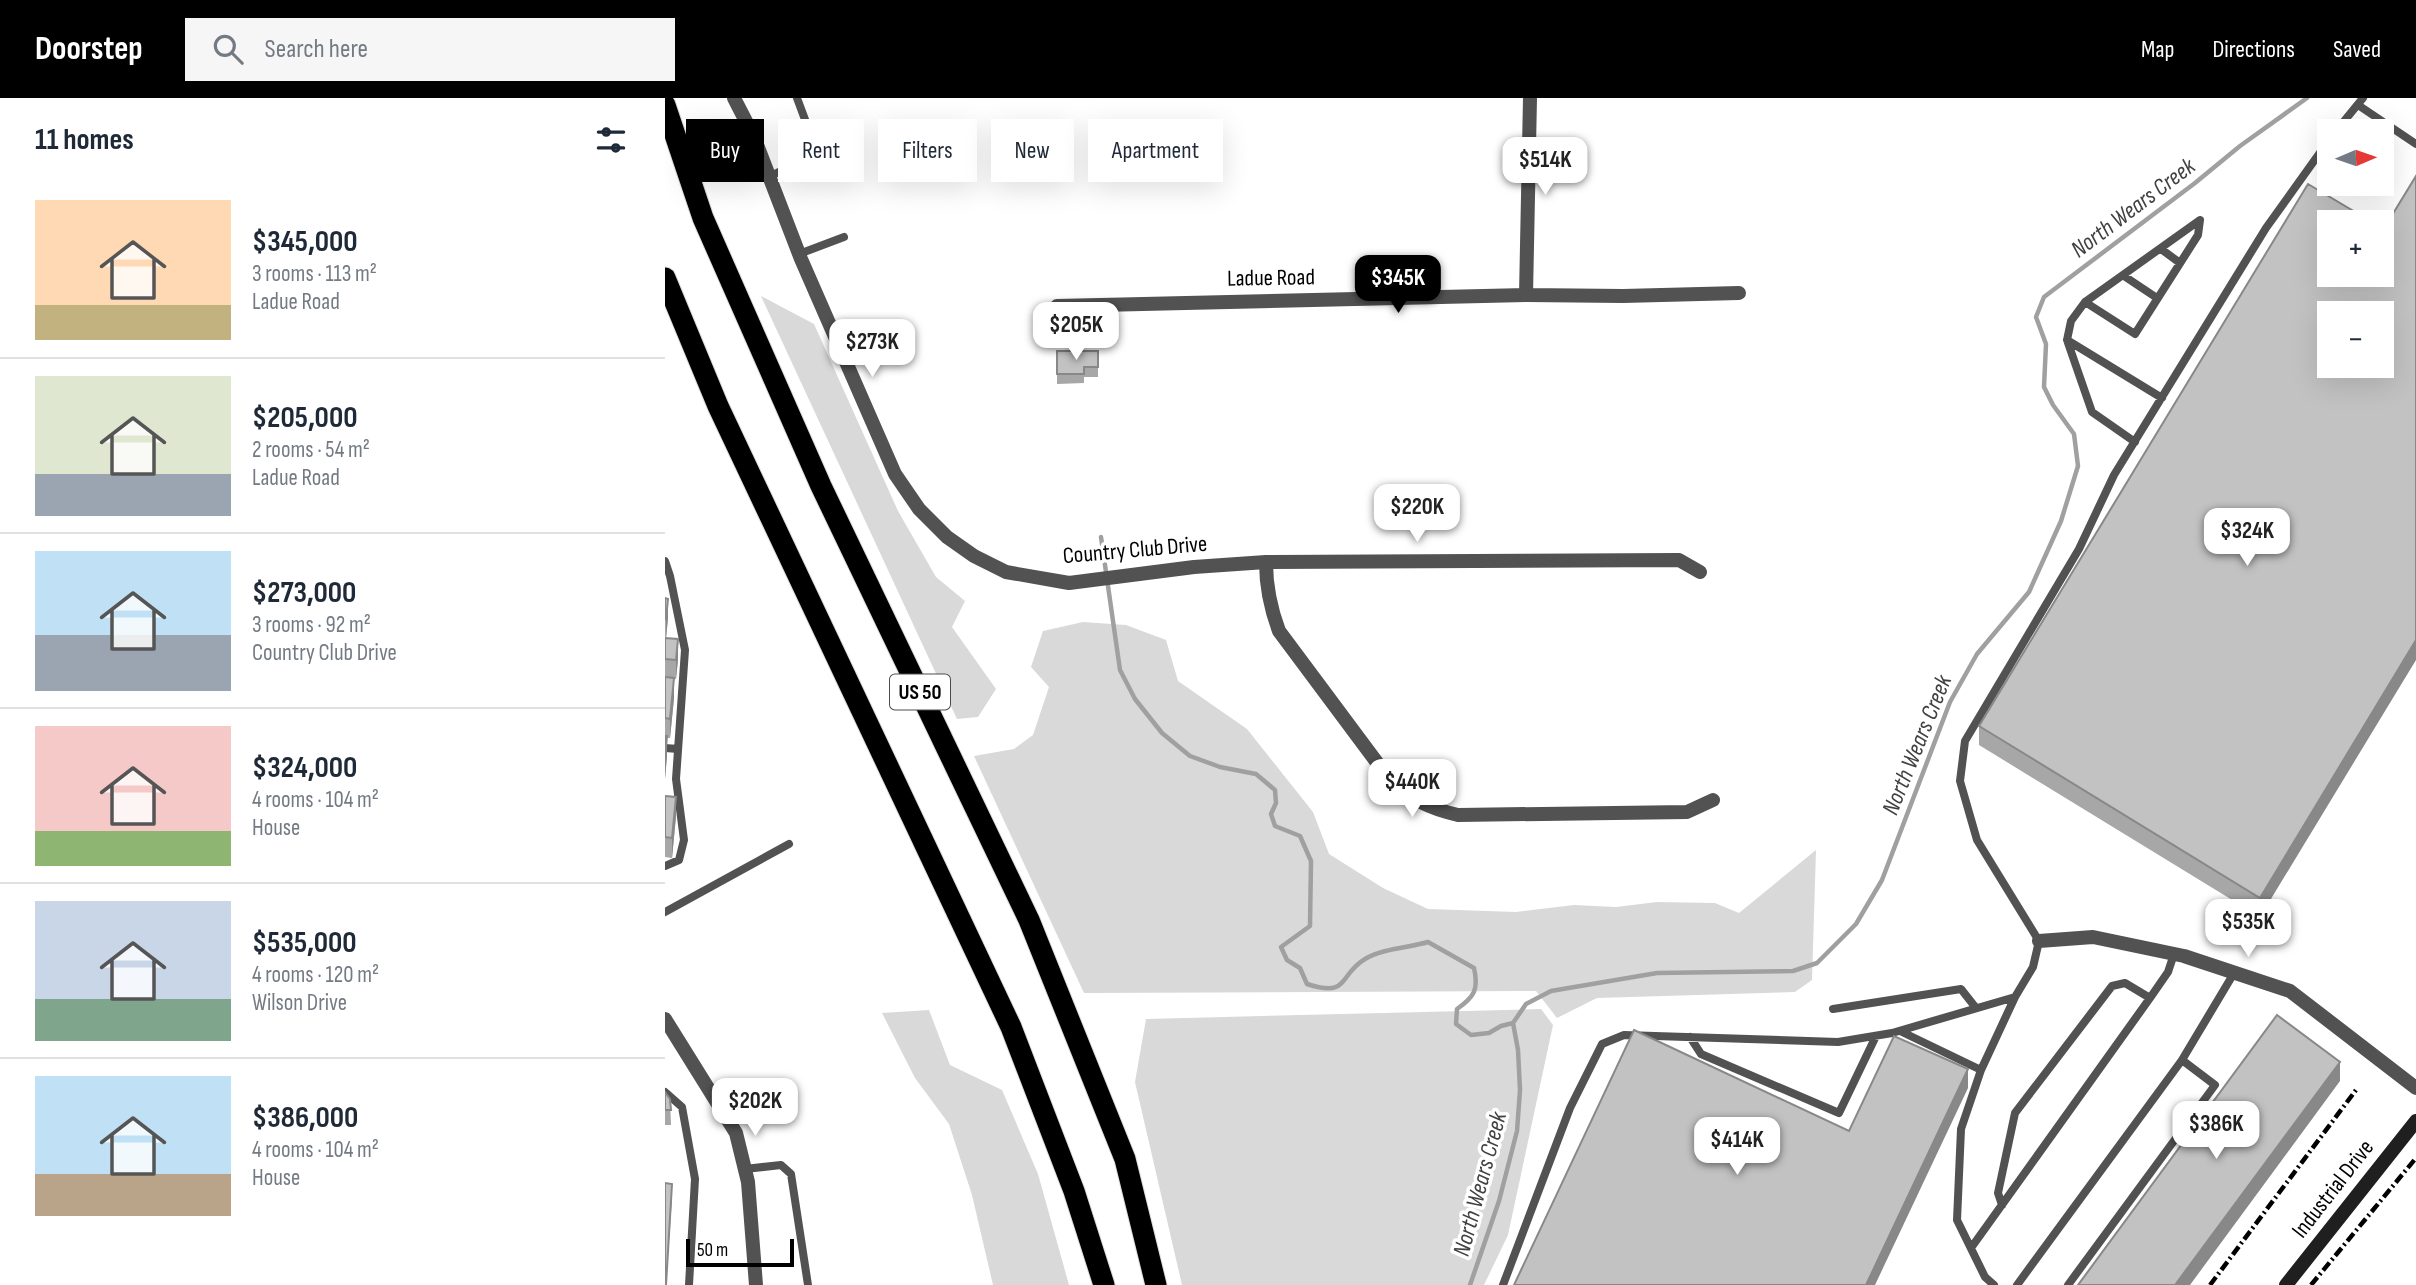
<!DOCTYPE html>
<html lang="en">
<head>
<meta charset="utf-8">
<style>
	:root { --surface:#fff; --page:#f6f6f7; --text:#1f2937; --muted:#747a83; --line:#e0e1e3; --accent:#000 }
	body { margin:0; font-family:"Sofia Sans Condensed",sans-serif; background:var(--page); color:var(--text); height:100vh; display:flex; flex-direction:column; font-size:26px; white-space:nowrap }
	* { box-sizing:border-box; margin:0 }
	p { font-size:23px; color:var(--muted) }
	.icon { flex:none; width:38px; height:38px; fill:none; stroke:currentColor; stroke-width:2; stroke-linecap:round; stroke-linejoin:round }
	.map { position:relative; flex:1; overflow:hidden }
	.details { display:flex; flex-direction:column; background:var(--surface); width:665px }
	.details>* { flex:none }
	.top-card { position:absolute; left:21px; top:21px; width:665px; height:63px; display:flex; gap:14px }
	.needle { width:46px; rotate:88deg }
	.tools { position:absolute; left:1652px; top:21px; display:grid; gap:14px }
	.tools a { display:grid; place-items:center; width:77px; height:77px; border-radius:0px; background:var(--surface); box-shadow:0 7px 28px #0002; font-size:35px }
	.scale { position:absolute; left:21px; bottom:18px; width:108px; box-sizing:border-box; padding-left:7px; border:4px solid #000; border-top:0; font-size:19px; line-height:24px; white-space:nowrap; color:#000; -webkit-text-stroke:5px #fff; paint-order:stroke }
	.price { position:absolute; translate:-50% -60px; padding:0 16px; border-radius:14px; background:#fff; color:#222; font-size:23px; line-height:46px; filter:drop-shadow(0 2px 4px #0008) }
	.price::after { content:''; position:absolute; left:50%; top:42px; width:21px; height:16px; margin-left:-10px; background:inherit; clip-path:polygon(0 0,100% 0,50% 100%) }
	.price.selected { background:var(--accent); color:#fff }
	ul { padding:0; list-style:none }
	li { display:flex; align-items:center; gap:21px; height:175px; padding:0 35px }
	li+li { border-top:2px solid var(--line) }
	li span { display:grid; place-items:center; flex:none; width:196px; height:140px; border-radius:0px; color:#555 }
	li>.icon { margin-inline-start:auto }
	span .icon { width:84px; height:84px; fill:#fffc; stroke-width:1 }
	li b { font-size:30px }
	h2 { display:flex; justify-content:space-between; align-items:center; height:84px; padding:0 35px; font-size:30px }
	.chip { padding:0 24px; border-radius:0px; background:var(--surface); box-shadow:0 7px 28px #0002; font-size:24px; line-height:63px }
	.chip.selected { background:var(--accent); color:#fff }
	header { display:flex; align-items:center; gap:42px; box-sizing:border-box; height:98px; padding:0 35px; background:var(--accent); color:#fff }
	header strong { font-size:33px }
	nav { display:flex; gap:38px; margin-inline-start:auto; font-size:24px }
	.search { width:490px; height:63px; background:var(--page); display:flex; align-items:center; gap:18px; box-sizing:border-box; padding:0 24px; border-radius:0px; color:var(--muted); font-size:26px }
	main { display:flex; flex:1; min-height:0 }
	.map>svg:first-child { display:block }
	.green { fill:#d9d9d9 }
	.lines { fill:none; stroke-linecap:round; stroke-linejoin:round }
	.stream { stroke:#a0a0a0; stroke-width:4.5 }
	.motorway-casing { stroke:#dbdbdb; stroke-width:23 }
	.service { stroke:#525252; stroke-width:8 }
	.minor { stroke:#525252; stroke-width:14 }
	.secondary { stroke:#1f1f1f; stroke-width:14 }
	.motorway { stroke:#000; stroke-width:21 }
	.rail { stroke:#000; stroke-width:4.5; stroke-dasharray:10 3.5 2 3.5; stroke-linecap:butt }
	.wall { fill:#a7a7a7 }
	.shaded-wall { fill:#888 }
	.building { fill:#c2c2c2; stroke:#888; stroke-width:2; fill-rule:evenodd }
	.labels { text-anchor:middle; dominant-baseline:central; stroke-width:7; stroke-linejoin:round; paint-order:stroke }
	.shield { fill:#fff; stroke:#4c4c4c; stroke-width:2 }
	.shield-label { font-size:21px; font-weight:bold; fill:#000 }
	.street-label { font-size:23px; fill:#000; stroke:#fff }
	.water-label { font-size:24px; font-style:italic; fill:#414141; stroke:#fff }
</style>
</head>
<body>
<header>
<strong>Doorstep</strong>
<div class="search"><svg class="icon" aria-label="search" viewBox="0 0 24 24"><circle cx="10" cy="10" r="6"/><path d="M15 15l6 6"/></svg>Search here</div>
<nav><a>Map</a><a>Directions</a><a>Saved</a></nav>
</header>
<main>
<section class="details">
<h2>11 homes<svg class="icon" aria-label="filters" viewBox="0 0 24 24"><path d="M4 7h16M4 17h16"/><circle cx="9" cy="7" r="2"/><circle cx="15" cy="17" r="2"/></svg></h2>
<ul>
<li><span style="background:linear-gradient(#ffd9b3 75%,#c2b280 0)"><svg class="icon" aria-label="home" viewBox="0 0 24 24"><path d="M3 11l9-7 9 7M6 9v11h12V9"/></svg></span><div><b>$345,000</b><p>3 rooms · 113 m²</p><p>Ladue Road</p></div></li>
<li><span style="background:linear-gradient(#dfe7d0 70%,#9aa5b1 0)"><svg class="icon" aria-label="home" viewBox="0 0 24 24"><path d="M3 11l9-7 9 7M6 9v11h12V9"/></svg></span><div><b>$205,000</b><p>2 rooms · 54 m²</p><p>Ladue Road</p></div></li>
<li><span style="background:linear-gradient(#bfe0f5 60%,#9aa5b1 0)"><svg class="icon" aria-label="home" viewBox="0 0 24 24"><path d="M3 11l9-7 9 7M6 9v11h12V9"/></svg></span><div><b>$273,000</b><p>3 rooms · 92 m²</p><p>Country Club Drive</p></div></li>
<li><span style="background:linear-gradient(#f6c9c9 75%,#8fb573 0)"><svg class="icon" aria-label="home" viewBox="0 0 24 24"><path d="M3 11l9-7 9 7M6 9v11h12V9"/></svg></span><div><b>$324,000</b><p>4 rooms · 104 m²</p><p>House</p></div></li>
<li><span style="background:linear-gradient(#c9d6e8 70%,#7fa58c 0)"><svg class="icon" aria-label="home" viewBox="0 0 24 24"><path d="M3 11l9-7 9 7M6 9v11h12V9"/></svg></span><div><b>$535,000</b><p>4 rooms · 120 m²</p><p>Wilson Drive</p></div></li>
<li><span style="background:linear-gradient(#bfe0f5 70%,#b9a48a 0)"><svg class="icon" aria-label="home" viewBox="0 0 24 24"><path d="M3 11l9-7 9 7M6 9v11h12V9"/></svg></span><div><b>$386,000</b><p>4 rooms · 104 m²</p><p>House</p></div></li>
</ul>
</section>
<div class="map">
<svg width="1751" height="1187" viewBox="0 0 1751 1187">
	<rect width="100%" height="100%" fill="#fff"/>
	<path class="green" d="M96 198 149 226 233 413 271 479 300 503 287 529 331 591 313 619 292 621Z
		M418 524 461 527 501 542 513 583 582 631 648 714 664 756 718 790 763 811 851 814 909 807 951 809 992 804 1050 805 1074 815 1151 752 1147 882 1130 894 932 900 892 920 871 893 419 895 309 658 349 651 368 637 384 589 366 569 378 533Z
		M876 911 888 927 843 1137 819 1187H517L470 984 481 921Z
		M264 912 285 967 337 992 373 1076 404 1187H328L307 1097 284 1026 250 980 217 915Z"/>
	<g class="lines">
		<path class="stream" d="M436 439 455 572 470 601 497 635 525 658 555 669 591 676 610 692 611 705 606 716 610 728 635 738 646 763 645 828 616 849 622 862 635 870 642 886C685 900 673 877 700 861 719 850 743 850 763 844L809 870C814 892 809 899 792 911L791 926 806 937 824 935 836 928 848 925
			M805 1187 834 1103 852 1033 855 992 853 952 848 925 861 906 886 893 992 875 1128 873 1152 865 1191 826 1217 782 1285 604 1312 556 1364 494 1396 423 1413 368 1409 336 1388 307 1379 289 1381 246 1371 219 1379 199 1530 85 1575 48 1642 0"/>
		<g class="motorway-casing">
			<path id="motorway" d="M0 7 38 120 156 388 364 822 460 1061 491 1187
				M0 180 53 308 346 929 409 1093 439 1187"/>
		</g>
		<path class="service" d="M1693 7 1751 46
			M1671 33 1698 0
			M104 79 137 62 147 54 148 43 132 0
			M1496 151 1515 165
			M134 156 179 139
			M1459 178 1492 200
			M1420 204 1470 236 1533 137 1535 122 1420 204 1406 223 1402 242 1497 300
			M1402 242 1427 314 1470 344
			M0 463 5 478 20 552 11 681 19 742 14 762 0 768
			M0 650 13 651
			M0 814 124 746
			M1485 900 1503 874 1509 856
			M1168 911 1296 891 1311 910
			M1235 933 1316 972 1350 899
			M1025 939 1036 956 1174 1015 1211 938
			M1316 972 1296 1031 1292 1122 1320 1179 1329 1187
			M0 994 17 1009 30 1081 24 1187
			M80 1071 116 1067 126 1076 143 1187
			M1306 1150 1485 900 1460 885 1447 888 1350 1015 1333 1095 1337 1107
			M838 1187 905 1010 937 946 959 937 1173 944 1227 935 1350 899 1368 869 1374 843 1312 742 1295 683 1300 643 1414 451 1449 377 1601 130 1664 42
			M1352 1187 1517 962 1569 875
			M1403 1187 1550 987 1517 962"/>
		<path class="minor" d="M69 0 89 39 136 161 230 376 254 411 282 439 309 458 341 474 404 485 529 469 601 464 1014 462 1035 474
			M861 197 865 0
			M392 208 861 197 958 198 1074 195
			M601 464C601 489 605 509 614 533L725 682C748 702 763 710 793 717L1022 714 1048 702
			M1374 843 1428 839 1519 858 1625 893 1751 990
			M0 921 71 1035 83 1084 91 1187"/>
		<path class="secondary" d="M1621 1187 1751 1023"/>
		<use href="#motorway" class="motorway"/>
		<path class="rail" d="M1545 1187 1691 992
			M1646 1187 1751 1060"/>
	</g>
	<path class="wall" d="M1643 86 1595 819 1314 647V628Z
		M392 253H433V279H419V285L392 286Z
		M0 500 3 520 1 540 13 561 11 581H9V600L5 640H2V658L0 681Z
		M0 698 11 718 7 760 0 759Z
		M0 994 5 1001 6 1027H0Z"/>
	<path class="shaded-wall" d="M3 501V520L1 541V521Z
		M13 541V561L11 581V562Z
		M1751 542V562L1595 819V800Z
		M9 580V600L5 640V621Z
		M2 638V658L0 681V661Z
		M11 699V718L7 760V740Z
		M1675 964V983L1525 1187H1510Z
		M1303 971V990L1210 1187H1201Z
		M7 1086V1100L1 1187Z"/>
	<path class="building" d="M1751 78V542L1595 800 1314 628 1643 86 1707 124H1664V177H1717V131L1718 132ZM1664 215H1717V268H1664Z
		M392 253H433V269H419V276H392Z
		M0 500 3 501 1 521H0Z
		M0 540 13 541 11 562 0 561Z
		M0 579 9 580 5 621 0 620Z
		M0 638H2L0 661Z
		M0 698 11 699 7 740 0 739Z
		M1612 917 1675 964 1510 1187H1413Z
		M969 932 1184 1033 1229 938 1303 971 1201 1187H849Z
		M0 994 5 1001 6 1012H0Z
		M0 1085 7 1086 1 1187H0Z"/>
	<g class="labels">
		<rect class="shield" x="225" y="576.5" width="60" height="35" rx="5"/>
		<g class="shield-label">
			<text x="255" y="594">US 50</text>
		</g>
		<g class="street-label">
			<text transform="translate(606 180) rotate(-1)">Ladue Road</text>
			<text transform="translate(470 452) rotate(-5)">Country Club Drive</text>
			<text transform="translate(1668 1091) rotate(-52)">Industrial Drive</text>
		</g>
		<g class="water-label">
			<text transform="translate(1468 110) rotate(-37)">North Wears Creek</text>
			<text transform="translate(1252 647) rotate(-68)">North Wears Creek</text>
			<text transform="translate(815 1086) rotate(-75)">North Wears Creek</text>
		</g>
	</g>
</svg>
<div class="tools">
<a><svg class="needle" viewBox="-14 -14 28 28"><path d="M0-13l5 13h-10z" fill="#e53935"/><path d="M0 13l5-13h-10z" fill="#747a83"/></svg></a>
<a>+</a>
<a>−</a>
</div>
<div class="scale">50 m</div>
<b class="price" style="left:880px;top:99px">$514K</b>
<b class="price selected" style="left:733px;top:217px">$345K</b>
<b class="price" style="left:411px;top:264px">$205K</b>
<b class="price" style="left:207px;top:281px">$273K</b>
<b class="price" style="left:752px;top:446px">$220K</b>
<b class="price" style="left:1582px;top:470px">$324K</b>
<b class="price" style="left:747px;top:721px">$440K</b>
<b class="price" style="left:1583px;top:861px">$535K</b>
<b class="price" style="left:90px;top:1040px">$202K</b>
<b class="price" style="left:1551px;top:1063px">$386K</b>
<b class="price" style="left:1072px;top:1079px">$414K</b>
<div class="top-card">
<a class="chip selected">Buy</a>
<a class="chip">Rent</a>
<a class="chip">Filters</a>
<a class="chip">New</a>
<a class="chip">Apartment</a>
</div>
</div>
</main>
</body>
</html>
